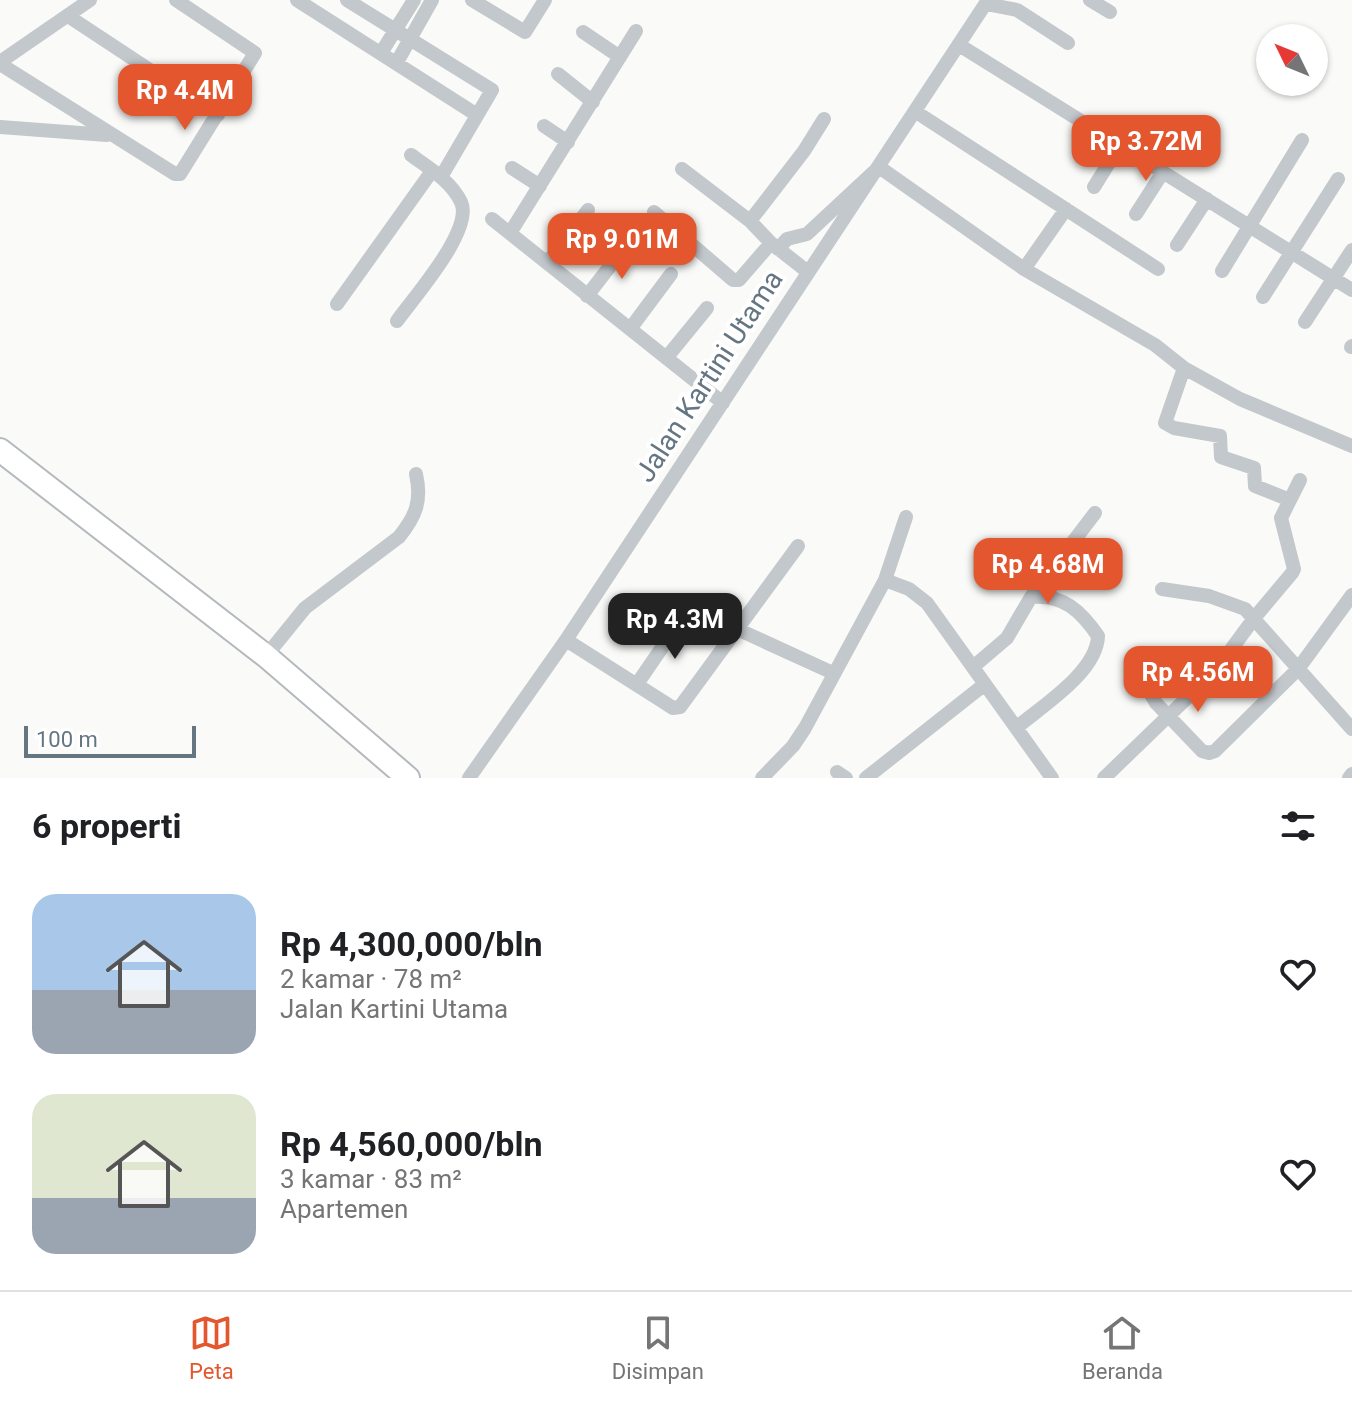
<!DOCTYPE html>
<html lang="id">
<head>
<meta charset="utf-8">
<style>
	:root { --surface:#fff; --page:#f6f6f6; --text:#202124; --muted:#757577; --line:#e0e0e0; --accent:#e4572e }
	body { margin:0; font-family:Roboto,sans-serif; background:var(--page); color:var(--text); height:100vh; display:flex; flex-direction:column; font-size:30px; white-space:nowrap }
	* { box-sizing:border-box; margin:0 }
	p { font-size:26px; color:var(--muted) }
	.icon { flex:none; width:44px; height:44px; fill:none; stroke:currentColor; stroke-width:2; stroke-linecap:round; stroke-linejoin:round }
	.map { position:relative; height:778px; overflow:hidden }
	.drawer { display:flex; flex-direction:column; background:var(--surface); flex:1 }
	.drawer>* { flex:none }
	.needle { width:52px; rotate:313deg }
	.buttons { position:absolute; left:1256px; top:24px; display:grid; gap:16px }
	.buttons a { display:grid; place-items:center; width:72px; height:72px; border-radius:50%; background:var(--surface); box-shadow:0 2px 6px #0004; font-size:40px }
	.scale { position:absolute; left:24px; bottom:20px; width:172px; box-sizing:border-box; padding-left:8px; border:4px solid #657683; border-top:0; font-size:22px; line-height:28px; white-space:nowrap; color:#657683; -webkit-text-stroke:6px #fff; paint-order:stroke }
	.price { position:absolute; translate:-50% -68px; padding:0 18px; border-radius:16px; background:var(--accent); color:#fff; font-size:26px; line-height:52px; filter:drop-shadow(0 2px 4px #0008) }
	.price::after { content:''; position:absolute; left:50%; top:48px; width:24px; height:18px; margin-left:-12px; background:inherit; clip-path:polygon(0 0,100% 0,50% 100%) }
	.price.current { background:#222; color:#fff }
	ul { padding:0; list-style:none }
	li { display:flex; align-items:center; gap:24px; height:200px; padding:0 32px }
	li span { display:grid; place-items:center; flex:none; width:224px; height:160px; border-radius:24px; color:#555 }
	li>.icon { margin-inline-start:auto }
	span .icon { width:96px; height:96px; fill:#fffc; stroke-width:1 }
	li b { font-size:34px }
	h2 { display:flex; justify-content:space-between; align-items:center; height:96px; padding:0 32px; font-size:34px }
	.tabs { display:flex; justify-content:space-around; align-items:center; height:112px; border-top:2px solid var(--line); background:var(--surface); font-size:22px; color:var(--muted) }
	.tabs a { display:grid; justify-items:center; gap:4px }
	.tabs .current { color:var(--accent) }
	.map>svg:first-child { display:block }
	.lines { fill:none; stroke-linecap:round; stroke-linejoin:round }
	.highway-casing { stroke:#b4b9bd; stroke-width:26 }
	.minor { stroke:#c3c8cc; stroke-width:14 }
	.highway { stroke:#fff; stroke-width:22 }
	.labels { text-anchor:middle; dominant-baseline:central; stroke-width:8; stroke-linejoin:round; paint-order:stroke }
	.street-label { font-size:28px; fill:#657683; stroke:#fff }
</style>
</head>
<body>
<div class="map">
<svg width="1352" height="778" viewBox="0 0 1352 778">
	<rect width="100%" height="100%" fill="#fafaf8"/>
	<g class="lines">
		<g class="highway-casing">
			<path id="highway" d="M0 450 266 656 408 778"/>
		</g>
		<path class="minor" d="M297 0 477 115
			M347 0 492 90 441 177
			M472 0 525 32 545 0
			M1090 0 1110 12
			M986 4 1017 10 1068 43
			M68 16 218 115
			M583 32 620 57
			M959 45 1352 290
			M381 53 414 0
			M0 62 90 0
			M397 62 432 0
			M0 64 175 174H180L255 53 176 0
			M558 74 593 102
			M916 112 1158 269
			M544 126 568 142
			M0 127 107 135
			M512 168 540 186
			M682 169 750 221 771 243
			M1094 187 1120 145
			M654 212 733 280H739L771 243 808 272
			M1136 214 1163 172
			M492 219 723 403
			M750 221 804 151 824 119
			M510 233 636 31
			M1177 245 1207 199
			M778 249 787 239 807 234 879 167 1024 269 1155 345 1184 368 1240 399 1352 446
			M547 263 588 210
			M1024 269 1066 209
			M1222 271 1302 140
			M587 296 628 243
			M1263 297 1338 179
			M337 304 432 171
			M397 321C414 297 474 230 461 202 451 181 429 168 411 155
			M1305 322 1352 250
			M630 329 671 274
			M1351 347 1352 346
			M667 357 707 308
			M1184 368 1165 423 1174 428 1220 436 1221 457 1254 468 1255 486 1290 500
			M885 580 909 589 927 603 1052 778
			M1162 589 1209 596 1245 609 1352 729
			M737 629 833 673
			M566 640 659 699 673 708 680 707 798 546
			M266 656 305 608 399 537C416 516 422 501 416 474
			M973 667 1007 638 1031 597 1095 513
			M1143 681 1156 703 1202 751 1209 753 1215 751 1298 669 1352 595
			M637 684 683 617
			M1016 728C1042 706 1097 672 1098 636 1081 611 1063 594 1031 597
			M837 772 846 778
			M469 778 566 640 988 0
			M762 778 793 746 805 728 885 580 906 517
			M866 778 985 684
			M1104 778 1216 670 1255 617 1292 573 1294 569 1281 518 1300 480
			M1349 778 1352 774"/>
		<use href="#highway" class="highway"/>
	</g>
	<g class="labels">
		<g class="street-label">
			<text transform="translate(709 376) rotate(-57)">Jalan Kartini Utama</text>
		</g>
	</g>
</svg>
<div class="buttons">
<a><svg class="needle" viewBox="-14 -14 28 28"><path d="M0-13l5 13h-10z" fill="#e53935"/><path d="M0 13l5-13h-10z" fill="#757577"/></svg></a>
</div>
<div class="scale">100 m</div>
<b class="price" style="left:185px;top:132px">Rp 4.4M</b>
<b class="price" style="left:1146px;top:183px">Rp 3.72M</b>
<b class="price" style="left:622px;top:281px">Rp 9.01M</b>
<b class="price" style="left:1048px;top:606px">Rp 4.68M</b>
<b class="price current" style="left:675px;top:661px">Rp 4.3M</b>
<b class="price" style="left:1198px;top:714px">Rp 4.56M</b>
</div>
<section class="drawer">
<h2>6 properti<svg class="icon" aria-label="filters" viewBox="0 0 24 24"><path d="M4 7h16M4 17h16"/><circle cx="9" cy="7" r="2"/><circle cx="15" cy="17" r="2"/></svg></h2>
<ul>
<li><span style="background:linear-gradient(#a9c7e8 60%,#9aa5b1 0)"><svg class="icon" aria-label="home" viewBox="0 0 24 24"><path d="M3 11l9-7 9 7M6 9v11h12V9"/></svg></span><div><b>Rp 4,300,000/bln</b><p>2 kamar · 78 m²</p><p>Jalan Kartini Utama</p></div><svg class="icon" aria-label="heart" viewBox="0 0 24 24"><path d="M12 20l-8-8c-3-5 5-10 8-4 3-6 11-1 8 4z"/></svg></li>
<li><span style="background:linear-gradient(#dfe7d0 65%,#9aa5b1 0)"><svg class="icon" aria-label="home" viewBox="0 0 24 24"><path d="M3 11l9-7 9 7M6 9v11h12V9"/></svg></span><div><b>Rp 4,560,000/bln</b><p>3 kamar · 83 m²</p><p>Apartemen</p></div><svg class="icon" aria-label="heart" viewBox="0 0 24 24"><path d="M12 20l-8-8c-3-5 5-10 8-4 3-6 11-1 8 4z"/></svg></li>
</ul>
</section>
<nav class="tabs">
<a class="current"><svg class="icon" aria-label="map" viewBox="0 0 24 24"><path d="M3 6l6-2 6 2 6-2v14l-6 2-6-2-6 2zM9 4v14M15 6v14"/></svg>Peta</a>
<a><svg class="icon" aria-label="saved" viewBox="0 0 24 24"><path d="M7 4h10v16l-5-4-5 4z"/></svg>Disimpan</a>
<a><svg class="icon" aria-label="home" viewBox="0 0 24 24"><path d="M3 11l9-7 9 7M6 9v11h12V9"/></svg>Beranda</a>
</nav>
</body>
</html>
